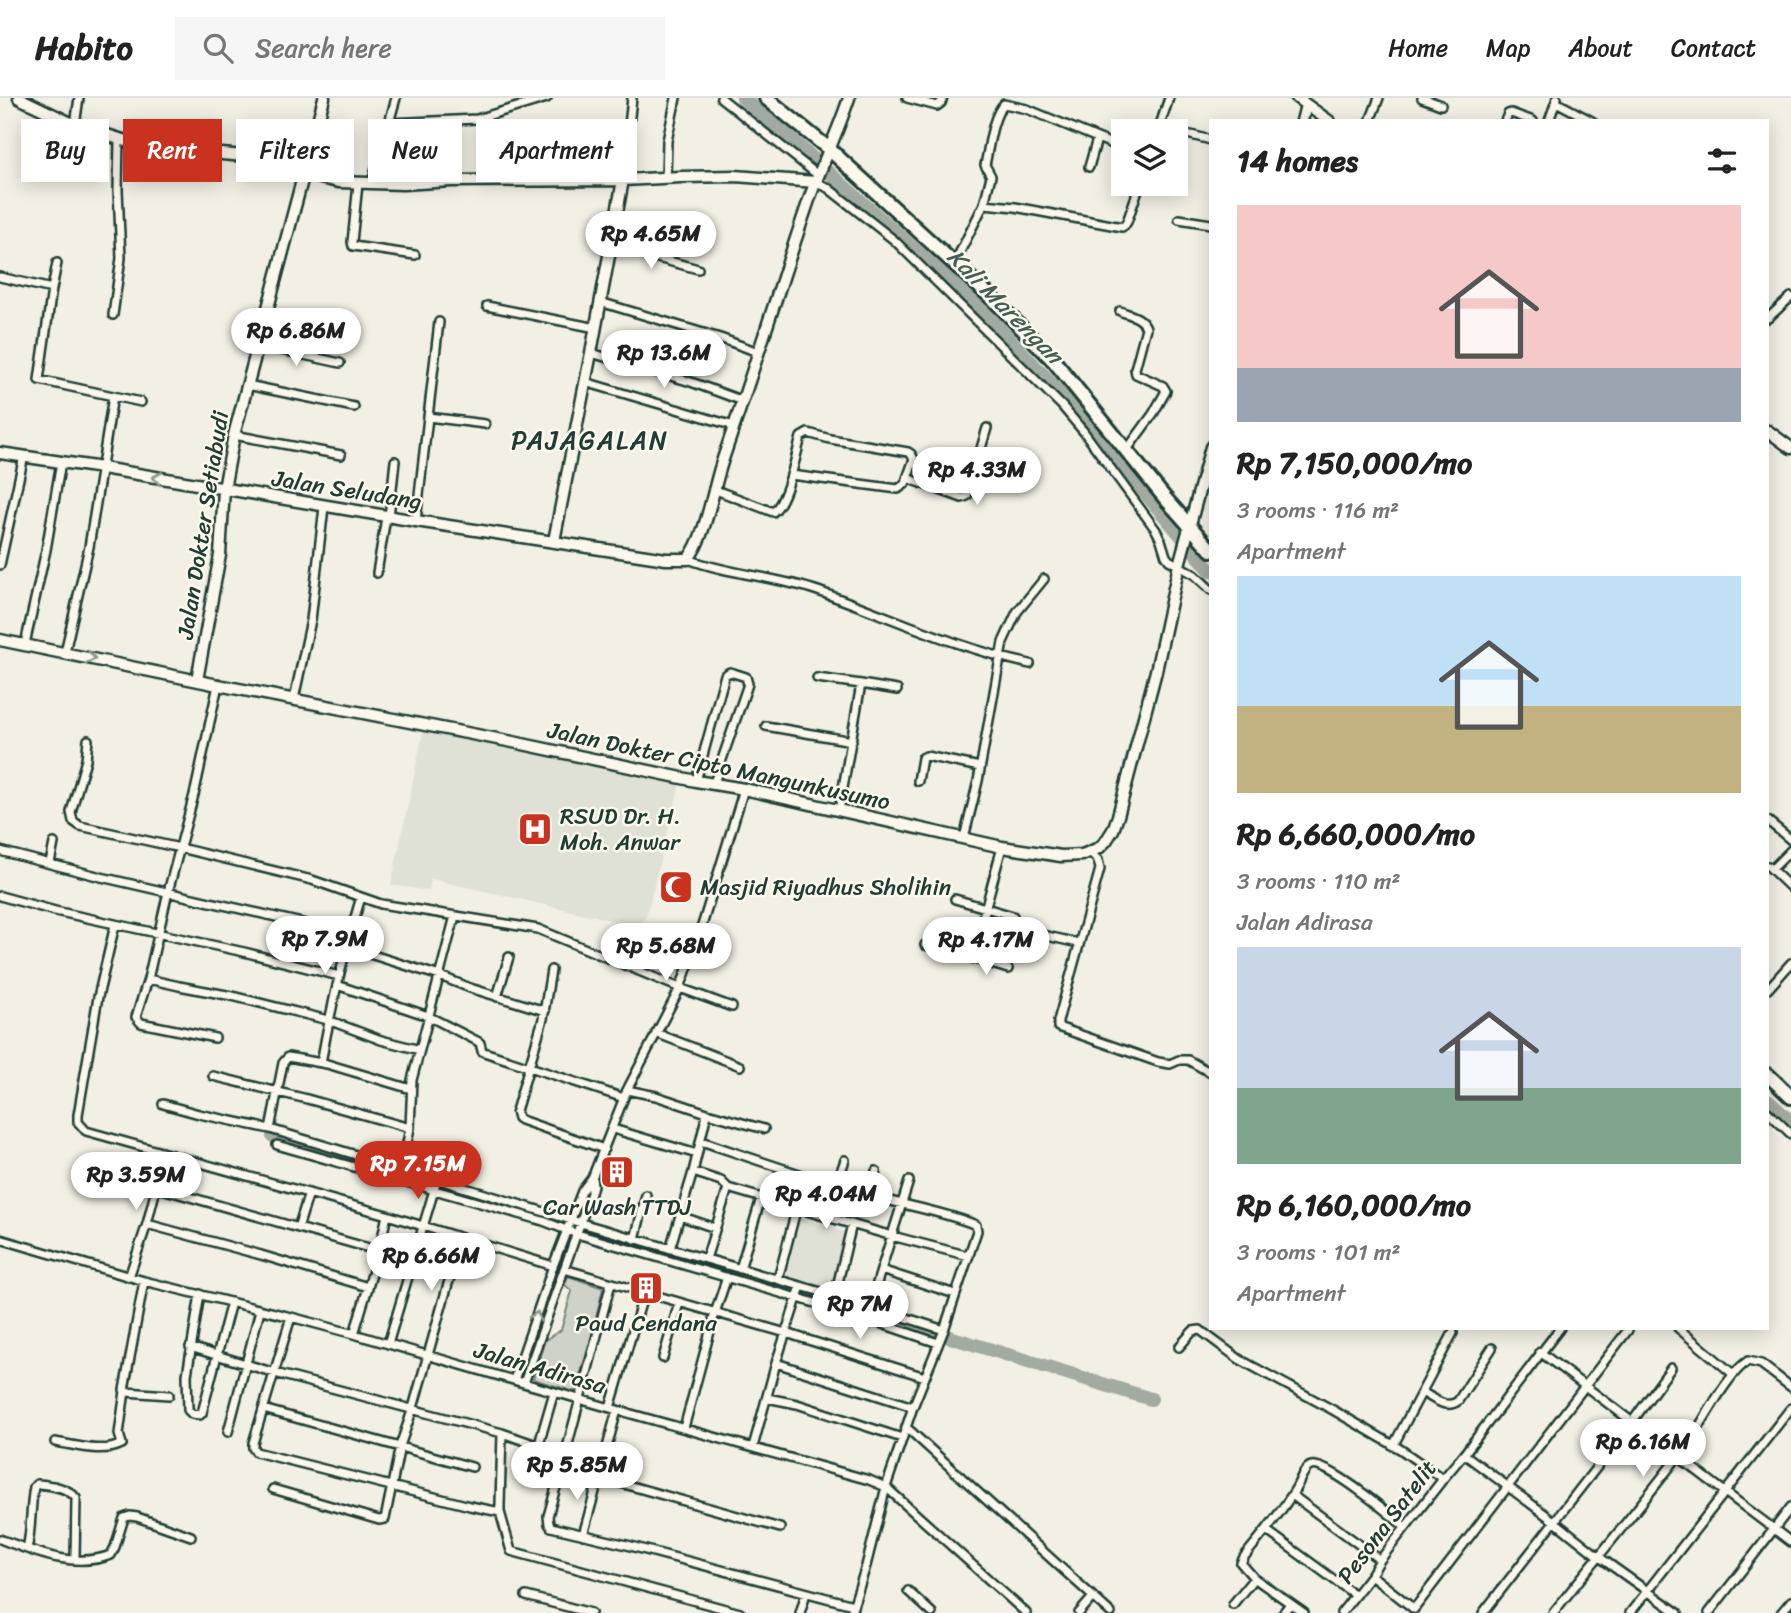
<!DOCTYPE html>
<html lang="en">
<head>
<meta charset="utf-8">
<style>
	:root { --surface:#fff; --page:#f6f6f6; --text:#222; --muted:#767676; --line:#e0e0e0; --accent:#c8321e }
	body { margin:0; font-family:Sriracha,sans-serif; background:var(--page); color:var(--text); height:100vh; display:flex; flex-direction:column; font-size:26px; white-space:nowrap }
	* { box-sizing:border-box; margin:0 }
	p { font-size:23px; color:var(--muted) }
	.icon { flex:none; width:38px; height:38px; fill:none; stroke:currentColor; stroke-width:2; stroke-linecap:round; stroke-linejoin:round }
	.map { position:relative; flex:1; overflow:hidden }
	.details { position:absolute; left:1209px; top:21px; width:560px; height:1211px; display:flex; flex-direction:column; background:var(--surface); border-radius:0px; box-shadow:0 4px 18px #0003 }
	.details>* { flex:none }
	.banner { position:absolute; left:21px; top:21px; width:665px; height:63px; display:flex; gap:14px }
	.buttons { position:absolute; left:1111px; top:21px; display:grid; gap:14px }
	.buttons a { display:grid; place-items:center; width:77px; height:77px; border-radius:0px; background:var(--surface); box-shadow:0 4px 18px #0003; font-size:35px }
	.price { position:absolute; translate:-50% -60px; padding:0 16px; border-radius:24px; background:#fff; color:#222; font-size:23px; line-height:46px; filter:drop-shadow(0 2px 4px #0008) }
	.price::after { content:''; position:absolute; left:50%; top:42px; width:21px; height:16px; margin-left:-10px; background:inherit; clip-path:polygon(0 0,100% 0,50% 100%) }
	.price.current { background:var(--accent); color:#fff }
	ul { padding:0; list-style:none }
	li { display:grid; align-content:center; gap:14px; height:371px; padding:0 28px }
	li span { display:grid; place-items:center; height:217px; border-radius:0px; color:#555 }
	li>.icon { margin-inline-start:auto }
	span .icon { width:126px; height:126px; fill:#fffc; stroke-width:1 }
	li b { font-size:30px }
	h2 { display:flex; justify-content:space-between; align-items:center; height:84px; padding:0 28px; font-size:30px }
	.tag { padding:0 24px; border-radius:0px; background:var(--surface); box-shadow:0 4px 18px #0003; font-size:24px; line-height:63px }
	.tag.current { background:var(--accent); color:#fff }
	header { display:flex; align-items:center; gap:42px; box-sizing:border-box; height:98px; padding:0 35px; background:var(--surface); border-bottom:2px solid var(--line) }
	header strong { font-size:33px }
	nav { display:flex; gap:38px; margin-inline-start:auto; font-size:24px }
	.search { width:490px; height:63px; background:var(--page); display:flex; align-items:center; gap:18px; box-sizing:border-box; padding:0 24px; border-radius:0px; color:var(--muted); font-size:26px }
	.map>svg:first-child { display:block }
	.built { fill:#e0e1d6 }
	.green { fill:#cfd2c8; stroke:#77887e; stroke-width:2 }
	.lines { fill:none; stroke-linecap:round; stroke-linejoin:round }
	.river { stroke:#a2aba1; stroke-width:14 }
	.street-casing { stroke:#1f3d34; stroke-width:12 }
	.secondary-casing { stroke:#1f3d34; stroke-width:15 }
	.highway-casing { stroke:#1f3d34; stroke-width:18 }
	.street { stroke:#fbf7ec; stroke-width:7 }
	.secondary { stroke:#fbf7ec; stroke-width:10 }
	.highway { stroke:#fbf7ec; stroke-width:12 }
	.oneway { stroke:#8d9a90 }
	.labels { text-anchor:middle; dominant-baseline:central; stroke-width:5; stroke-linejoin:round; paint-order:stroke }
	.street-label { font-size:23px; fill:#1f3d34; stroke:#fbf7ec }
	.poi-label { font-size:23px; fill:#1f3d34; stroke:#fbf7ec; text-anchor:start }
	.water-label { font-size:24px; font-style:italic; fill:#465e55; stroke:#fbf7ec }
	.quarter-label { font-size:26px; letter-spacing:2px; fill:#1f3d34; stroke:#fbf7ec }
</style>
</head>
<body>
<header>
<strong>Habito</strong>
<div class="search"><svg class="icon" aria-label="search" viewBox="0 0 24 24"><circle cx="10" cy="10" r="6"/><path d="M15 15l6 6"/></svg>Search here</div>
<nav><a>Home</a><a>Map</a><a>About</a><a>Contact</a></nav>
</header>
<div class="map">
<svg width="1791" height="1515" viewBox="0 0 1791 1515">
	<rect width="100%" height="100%" fill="#f2f0e5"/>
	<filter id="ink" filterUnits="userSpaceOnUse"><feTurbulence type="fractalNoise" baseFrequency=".0143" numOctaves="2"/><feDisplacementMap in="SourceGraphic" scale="14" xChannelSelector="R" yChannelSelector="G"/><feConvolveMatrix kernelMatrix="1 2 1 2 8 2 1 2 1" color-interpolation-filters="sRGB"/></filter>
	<g filter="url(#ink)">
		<path class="built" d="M424 630 681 682 646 818 641 825 633 827 431 781 429 793 391 787Z
			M797 1120 849 1135 833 1194 782 1179Z"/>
		<path class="green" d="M568 1178 603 1190 591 1241 575 1294 533 1281 545 1242 561 1232 572 1193 565 1187Z"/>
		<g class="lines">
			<path class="river" d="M743 0 799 48 979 209 1066 301 1211 473
				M1768 1003 1791 1024
				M273 1038 565 1126
				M583 1132 807 1195 1151 1301"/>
			<g class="street-casing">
				<path id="street" d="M721 0 819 78
					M907 0 937 8 941 5 943 0
					M1422 0 1441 7
					M1556 4 1592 23
					M1370 23 1379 0
					M1505 23 1508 16 1511 15 1533 23
					M1549 23 1557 0
					M389 25 477 21 547 0
					M75 27 79 0
					M1158 33 1169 0
					M1191 37 1211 42
					M1089 69 1097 41
					M666 80 667 43 676 0
					M623 82 632 0
					M816 84 828 90 894 142 1062 308 1084 334 1156 432 1161 442 1166 458 1169 462 1195 477 1211 492
					M372 85 396 0
					M358 86 352 144 353 148 415 157
					M984 106 1015 109 1122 129 1125 127 1127 124 1140 86
					M1179 121 1211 126
					M610 147 698 171
					M57 165 52 191 39 282 141 304
					M954 166 984 106 991 78 985 67C989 50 992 18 1004 6L1027 11 1124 51
					M0 179 52 191
					M600 204 720 240 758 254
					M487 208 596 230
					M1120 213C1129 217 1143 219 1146 230L1135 271 1136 276 1163 288 1166 293 1153 316 1126 353
					M113 217 121 160 118 92 119 41
					M1768 220 1791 199
					M258 247 340 265
					M591 255 691 284 743 303
					M585 284 734 328
					M247 287 354 309
					M428 319 485 326
					M234 337 341 357
					M907 380 962 400 967 398 987 330
					M713 391 773 414C787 404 796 357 801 339L808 335 830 341 908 354 911 356 914 361 905 386 898 391 791 377
					M389 419 395 363
					M416 423 439 224
					M688 461C730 477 775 478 818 493 889 518 956 550 1030 566
					M0 467 24 358
					M377 475 386 419
					M25 546 46 452 61 364
					M65 554 89 449 113 298
					M817 580 861 586 839 713
					M861 586 897 592
					M294 601 311 522 324 409
					M766 628 852 643
					M88 642 86 662 71 714 73 723 80 728 180 750 312 782 381 806 538 831 680 890 732 909
					M696 683 725 577 730 574 746 579 748 586 714 685
					M918 683 922 660 926 658 980 669
					M1768 723 1791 742
					M964 740 978 683 1003 544 1017 514 1044 481
					M0 753 101 779 350 836
					M1091 755 1098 762 1100 771 1058 923V929L1158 964 1170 966 1179 962H1188L1211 975
					M50 765 54 745
					M1768 768 1791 790
					M1772 771 1791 752
					M0 798 55 813 244 854 339 878
					M955 801 1013 818
					M115 827 98 899 78 1017V1024L86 1033 387 1117 553 1168
					M1025 833 1078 845
					M925 847 972 860 1002 749
					M347 849 440 878 470 890 545 913
					M972 860 1008 871
					M551 872 543 921 516 1013 518 1020 521 1022 604 1051
					M148 881 179 888 232 898 328 922 381 942 420 952
					M337 887 428 918 477 943 480 945 482 953 484 954 624 1000
					M1768 891 1791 865
					M497 899 509 859
					M656 935 740 968
					M215 940 141 925 136 919 148 881 168 794 195 693 218 587
					M321 965C331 909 344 854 361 799
					M213 978 307 1001 410 1030
					M627 992 656 998 707 1015 764 1031
					M163 1006 199 1016 270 1031 581 1125 870 1208 944 1232 913 1309 886 1389 866 1468 851 1515
					M1768 1014 1791 1036
					M270 1031 283 965 288 959 327 966 411 991
					M613 1031 697 1056
					M701 1043C757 1062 814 1082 871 1098 906 1108 942 1113 976 1127L977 1133 944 1232
					M277 1047 543 1123 577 1136 853 1216 938 1245
					M402 1071 410 1030 412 982 455 818
					M99 1073 379 1153
					M693 1074 721 1083 728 1090 892 1138 969 1158
					M836 1087 845 1062
					M871 1098 876 1073
					M680 1118 715 1130
					M147 1126 261 1157 368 1189
					M298 1130 309 1095
					M0 1141 144 1183 291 1219 354 1236 617 1312 869 1382 886 1389 898 1400 1026 1515
					M635 1141 646 1097
					M670 1151 693 1074 707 1015
					M706 1161 728 1090
					M564 1171 786 1235 925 1279
					M740 1171 761 1100
					M881 1172 909 1083
					M129 1179 147 1126 165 1055
					M778 1181 805 1078
					M144 1183 124 1292 126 1294 169 1297
					M200 1196 187 1277 188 1312 192 1316 200 1317 202 1315 231 1204
					M835 1197 852 1126
					M870 1208 881 1172 955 1196
					M291 1219 253 1345V1350L256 1354 470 1408 500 1414
					M1678 1230 1733 1276
					M354 1236 379 1153 387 1117
					M388 1246 437 1082
					M190 1249 275 1275 502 1335 565 1357 611 1185
					M1179 1249 1193 1233 1200 1232 1239 1261 1333 1312 1400 1351 1443 1381
					M1540 1254 1791 1444
					M663 1260 679 1205
					M776 1265 913 1309
					M514 1282 553 1168 582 1093 592 1080
					M524 1285 591 1095 593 1087 592 1080 627 992 680 890 697 844 744 691
					M1422 1294C1433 1300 1446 1312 1458 1303L1492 1250
					M767 1300 797 1306 902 1340
					M610 1310 644 1195
					M263 1311 472 1369
					M617 1312 599 1379 780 1430
					M906 1329 1111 1515
					M684 1330 715 1215 727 1179
					M228 1334 260 1212
					M502 1335 500 1406V1414L511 1453 740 1515
					M55 1344C75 1347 103 1356 122 1346L119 1336 125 1293
					M1393 1348 1453 1235
					M753 1349 776 1265 801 1188
					M1464 1356 1554 1423 1598 1458 1678 1515
					M565 1357 548 1418 549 1426 551 1429 627 1447 853 1507
					M531 1382 539 1346 554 1294
					M273 1391 379 1422 385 1421 400 1348 413 1310 448 1186 463 1140
					M1292 1397 1380 1462
					M1266 1432 1355 1497
					M583 1437 599 1379
					M0 1441C35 1454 73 1471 111 1457L115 1449 124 1420 130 1418 137 1419 191 1438
					M27 1451C32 1430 30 1410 34 1389L37 1386C50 1387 68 1389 76 1400L75 1461
					M1371 1477 1414 1511 1628 1232
					M908 1493 932 1515
					M526 1498 591 1515
					M1233 1506 1254 1480
					M800 1515 806 1495
					M1079 1515 1093 1499
					M1283 1515 1290 1506
					M1304 1515 1254 1480 1241 1465 1244 1459C1262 1437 1282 1414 1296 1390 1300 1383 1304 1370 1311 1368 1327 1363 1391 1417 1405 1429
					M1341 1515 1371 1477 1380 1462 1443 1381 1464 1356 1560 1230
					M1483 1515 1632 1324 1671 1270
					M1553 1515C1599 1457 1647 1401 1691 1341 1706 1320 1727 1276 1748 1263L1761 1266 1791 1289
					M1630 1515 1791 1310
					M1709 1515 1791 1409
					M1781 1515 1791 1503"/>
			</g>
			<g class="secondary-casing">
				<path id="secondary" d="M19 0 75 27 126 43 154 50 244 58 303 76 338 84 403 86 451 83 623 82 681 79 735 78 816 84
					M1297 0 1329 23
					M1302 23 1306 7
					M1768 333 1791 350
					M0 355 102 370 416 423 666 461H688C706 439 713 390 723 361 753 274 780 186 810 99 822 66 838 34 849 0
					M554 443 591 255 623 82
					M0 542 218 587 513 644 696 683 744 691 1002 749 1061 758 1082 757 1099 750 1106 743 1113 732 1118 718 1156 573 1179 467 1211 349
					M197 582 220 457 224 391 234 337 324 0"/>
			</g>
			<g class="highway-casing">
				<path id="highway" d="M766 0 829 51 993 201 1054 263 1164 399 1211 452
					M1768 977 1791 999"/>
			</g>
			<use href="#street" class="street"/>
			<use href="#secondary" class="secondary"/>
			<use href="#highway" class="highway"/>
		</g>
		<defs><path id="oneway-chevron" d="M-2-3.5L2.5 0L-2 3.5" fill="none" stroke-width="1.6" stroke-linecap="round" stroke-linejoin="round" transform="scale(1.75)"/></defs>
		<g class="oneway">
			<use href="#oneway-chevron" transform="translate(157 380) rotate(-170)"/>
			<use href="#oneway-chevron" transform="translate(91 560) rotate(12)"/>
			<use href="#oneway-chevron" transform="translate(536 1218) rotate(-71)"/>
		</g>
	</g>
	<defs>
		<g id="hospital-square" transform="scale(1.75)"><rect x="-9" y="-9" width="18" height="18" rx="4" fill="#c8321e" stroke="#fbf7ec"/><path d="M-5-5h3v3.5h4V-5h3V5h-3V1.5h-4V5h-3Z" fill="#fff"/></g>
		<g id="mosque-square" transform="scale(1.75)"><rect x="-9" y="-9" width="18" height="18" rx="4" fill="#c8321e" stroke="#fbf7ec"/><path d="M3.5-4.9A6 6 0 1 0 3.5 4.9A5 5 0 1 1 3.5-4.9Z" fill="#fff"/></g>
		<g id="building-square" transform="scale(1.75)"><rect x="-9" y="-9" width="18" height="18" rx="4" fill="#c8321e" stroke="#fbf7ec"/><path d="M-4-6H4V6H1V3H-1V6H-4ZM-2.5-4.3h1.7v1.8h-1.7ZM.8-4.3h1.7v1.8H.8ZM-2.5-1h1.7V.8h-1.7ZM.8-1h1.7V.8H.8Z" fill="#fff"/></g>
	</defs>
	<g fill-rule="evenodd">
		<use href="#hospital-square" x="535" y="731"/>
		<use href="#mosque-square" x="676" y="789"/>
		<use href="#building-square" x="617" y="1074"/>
		<use href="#building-square" x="646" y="1190"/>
	</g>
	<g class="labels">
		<g class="street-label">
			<text transform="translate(347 392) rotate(9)">Jalan Seludang</text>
			<text transform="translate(203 427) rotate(-81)">Jalan Dokter Setiabudi</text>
			<text transform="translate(719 668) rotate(12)">Jalan Dokter Cipto Mangunkusumo</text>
			<text transform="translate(540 1270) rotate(16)">Jalan Adirasa</text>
			<text transform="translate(1387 1424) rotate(-53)">Pesona Satelit</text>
		</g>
		<g class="poi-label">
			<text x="560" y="718">RSUD Dr. H.<tspan x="560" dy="26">Moh. Anwar</tspan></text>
			<text x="700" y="789">Masjid Riyadhus Sholihin</text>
			<text x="617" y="1109" text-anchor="middle">Car Wash TTDJ</text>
			<text x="646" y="1225" text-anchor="middle">Paud Cendana</text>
		</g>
		<g class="water-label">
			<text transform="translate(1005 208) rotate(45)">Kali Marengan</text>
		</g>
		<g class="quarter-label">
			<text x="590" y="342">PAJAGALAN</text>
		</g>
	</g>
</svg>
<div class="buttons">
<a><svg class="icon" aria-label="layers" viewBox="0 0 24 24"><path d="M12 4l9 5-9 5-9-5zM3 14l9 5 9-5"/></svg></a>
</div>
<b class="price" style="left:651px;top:173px">Rp 4.65M</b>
<b class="price" style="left:296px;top:270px">Rp 6.86M</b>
<b class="price" style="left:664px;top:292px">Rp 13.6M</b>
<b class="price" style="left:977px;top:409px">Rp 4.33M</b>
<b class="price" style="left:325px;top:878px">Rp 7.9M</b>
<b class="price" style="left:986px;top:879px">Rp 4.17M</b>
<b class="price" style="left:666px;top:885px">Rp 5.68M</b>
<b class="price current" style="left:418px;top:1103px">Rp 7.15M</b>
<b class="price" style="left:136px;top:1114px">Rp 3.59M</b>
<b class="price" style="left:826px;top:1133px">Rp 4.04M</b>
<b class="price" style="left:431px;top:1195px">Rp 6.66M</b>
<b class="price" style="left:860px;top:1243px">Rp 7M</b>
<b class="price" style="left:1643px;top:1381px">Rp 6.16M</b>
<b class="price" style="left:577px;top:1404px">Rp 5.85M</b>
<div class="banner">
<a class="tag">Buy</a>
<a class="tag current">Rent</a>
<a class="tag">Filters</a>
<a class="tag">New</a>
<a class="tag">Apartment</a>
</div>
<section class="details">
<h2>14 homes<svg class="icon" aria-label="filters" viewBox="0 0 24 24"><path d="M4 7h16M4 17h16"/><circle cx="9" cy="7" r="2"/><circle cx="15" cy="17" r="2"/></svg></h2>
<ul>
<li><span style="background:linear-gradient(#f6c9c9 75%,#9aa5b1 0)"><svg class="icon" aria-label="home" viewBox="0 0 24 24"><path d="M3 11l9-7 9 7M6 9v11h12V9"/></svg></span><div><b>Rp 7,150,000/mo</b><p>3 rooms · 116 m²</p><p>Apartment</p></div></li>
<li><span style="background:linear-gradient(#bfe0f5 60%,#c2b280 0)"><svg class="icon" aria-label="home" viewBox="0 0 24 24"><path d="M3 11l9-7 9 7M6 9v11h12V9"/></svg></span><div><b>Rp 6,660,000/mo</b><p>3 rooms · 110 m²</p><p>Jalan Adirasa</p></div></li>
<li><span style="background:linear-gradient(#c9d6e8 65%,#7fa58c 0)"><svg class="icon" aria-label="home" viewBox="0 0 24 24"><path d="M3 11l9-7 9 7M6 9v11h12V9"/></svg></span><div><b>Rp 6,160,000/mo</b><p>3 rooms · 101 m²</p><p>Apartment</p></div></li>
</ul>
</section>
</div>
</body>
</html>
